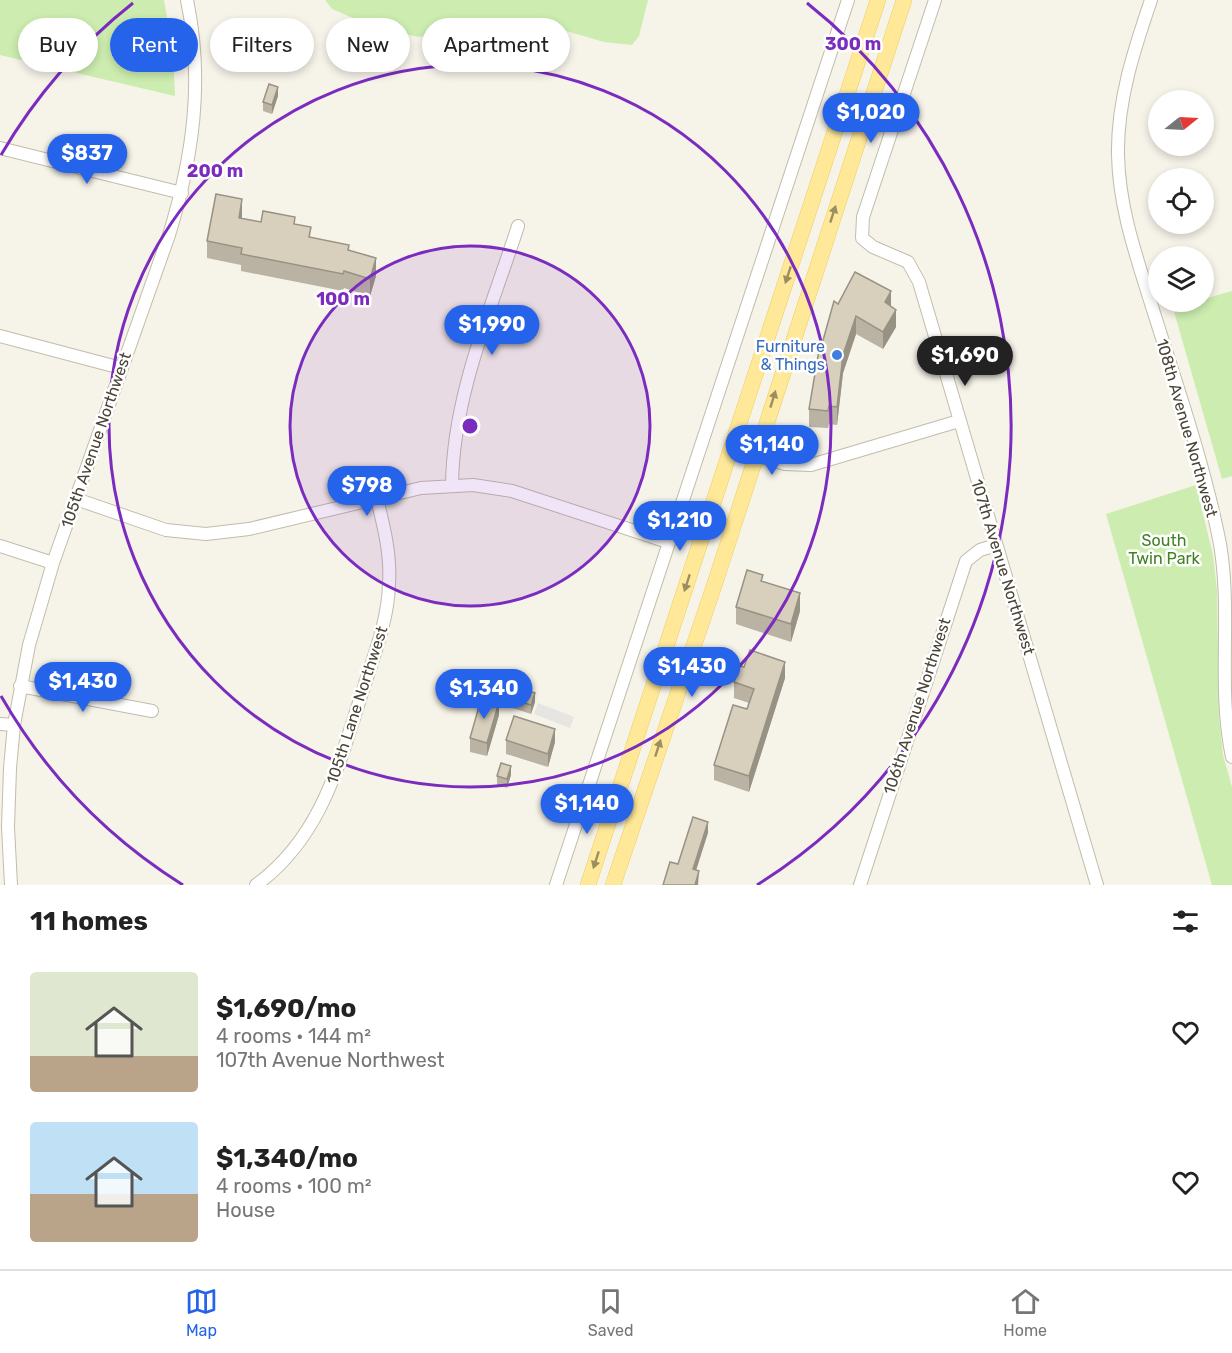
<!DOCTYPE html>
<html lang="en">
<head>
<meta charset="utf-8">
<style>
	:root { --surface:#fff; --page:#f2f2f2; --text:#222; --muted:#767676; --line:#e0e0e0; --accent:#2563eb }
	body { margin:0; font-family:Rubik,sans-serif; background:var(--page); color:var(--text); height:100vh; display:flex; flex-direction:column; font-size:22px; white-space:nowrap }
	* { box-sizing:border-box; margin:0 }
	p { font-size:20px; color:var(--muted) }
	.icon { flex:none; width:33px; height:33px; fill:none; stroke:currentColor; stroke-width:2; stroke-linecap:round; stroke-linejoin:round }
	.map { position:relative; height:885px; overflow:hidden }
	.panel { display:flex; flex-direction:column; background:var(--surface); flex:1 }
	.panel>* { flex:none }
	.hud { position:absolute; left:18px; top:18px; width:600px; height:54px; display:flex; gap:12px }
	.needle { width:39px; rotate:72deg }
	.tools { position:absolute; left:1148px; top:90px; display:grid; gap:12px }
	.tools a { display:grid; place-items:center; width:66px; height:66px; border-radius:50%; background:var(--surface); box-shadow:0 3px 9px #0003; font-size:30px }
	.price { position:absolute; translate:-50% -51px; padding:0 14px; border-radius:21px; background:var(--accent); color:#fff; font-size:20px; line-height:39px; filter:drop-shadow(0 2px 3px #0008) }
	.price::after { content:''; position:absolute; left:50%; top:36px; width:18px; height:14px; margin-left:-9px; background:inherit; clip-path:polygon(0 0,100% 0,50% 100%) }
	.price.active { background:#222; color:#fff }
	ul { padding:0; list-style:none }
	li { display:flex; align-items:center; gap:18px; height:150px; padding:0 30px }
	li span { display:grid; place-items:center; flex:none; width:168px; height:120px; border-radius:6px; color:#555 }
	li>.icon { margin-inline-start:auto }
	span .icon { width:72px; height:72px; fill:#fffc; stroke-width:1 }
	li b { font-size:26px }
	h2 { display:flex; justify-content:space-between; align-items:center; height:72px; padding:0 30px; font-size:26px }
	.chip { padding:0 21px; border-radius:27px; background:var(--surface); box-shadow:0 3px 9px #0003; font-size:21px; line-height:54px }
	.chip.active { background:var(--accent); color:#fff }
	.tab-bar { display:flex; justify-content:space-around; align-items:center; height:84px; border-top:2px solid var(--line); background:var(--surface); font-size:16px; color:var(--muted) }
	.tab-bar a { display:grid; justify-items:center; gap:3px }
	.tab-bar .active { color:var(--accent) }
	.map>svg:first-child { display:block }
	.green { fill:#ccedaf }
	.parking { fill:#e7e5e1 }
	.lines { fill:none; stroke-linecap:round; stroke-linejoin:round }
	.minor-casing { stroke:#c2bcaa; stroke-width:14 }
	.major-casing { stroke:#eecd5e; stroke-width:16 }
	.minor { stroke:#fff; stroke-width:12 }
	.major { stroke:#ffe998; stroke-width:15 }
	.wall { fill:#bab3a3 }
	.shaded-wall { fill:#979284 }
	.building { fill:#d8d0bd; stroke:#979284; stroke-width:1.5 }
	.oneway { fill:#9b8e62 }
	.ring { fill:none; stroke:#7b2cbf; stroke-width:3 }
	.shop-dot { fill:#3f7fe0; stroke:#fff; stroke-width:2 }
	.labels { text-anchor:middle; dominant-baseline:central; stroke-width:5; stroke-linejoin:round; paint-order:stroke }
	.shop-label { font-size:16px; fill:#366cbe; stroke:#fff; text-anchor:end }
	.street-label { font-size:16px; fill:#4a4436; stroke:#fff }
	.park-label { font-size:16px; fill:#408223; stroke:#fff }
	.centre { fill:#7b2cbf; stroke:#fff; stroke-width:3 }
	.ring-label { font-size:18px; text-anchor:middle; font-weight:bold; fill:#7b2cbf; stroke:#fff; stroke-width:5; stroke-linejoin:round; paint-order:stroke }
</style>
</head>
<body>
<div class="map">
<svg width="1232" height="885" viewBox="0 0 1232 885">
	<rect width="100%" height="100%" fill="#f6f3e9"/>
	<path class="green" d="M0 0H164L173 52 175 96 0 55Z
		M325 0H648L639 36 632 45 604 42 532 21 507 22 419 37 374 27 332 9Z
		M1232 291V476L1222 479 1173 308Z
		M1196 485 1213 555 1217 590 1219 717 1223 755 1232 787V885H1212L1106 514Z"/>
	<path class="parking" d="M538 703 574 717 570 728 534 714Z"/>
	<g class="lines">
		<g class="minor-casing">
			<path id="minor" d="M935 0 863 217 862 238 873 247 908 262 919 282 1097 885
				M1151 0C1134 50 1117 101 1118 155 1119 210 1138 261 1154 313 1178 389 1205 467 1220 544 1232 615 1217 686 1232 757
				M0 148 182 193
				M0 336 121 368
				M731 448 785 464 811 465 959 421
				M452 485C453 395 491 310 518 226
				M76 499 166 530 206 534 249 529 421 488 473 485 512 491 668 542
				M0 546 53 563
				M20 686 152 711
				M0 724 14 725
				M11 885 8 827 10 768 14 725 29 645 53 563 169 235C193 157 204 81 187 0
				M256 885C322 837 339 763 363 690 374 655 388 621 389 584 391 555 384 527 377 499
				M556 885 848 0
				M860 885 966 561 980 550 996 545"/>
		</g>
		<g class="major-casing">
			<path id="major" d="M588 885 878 0
				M613 885 715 583 904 0"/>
		</g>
		<use href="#minor" class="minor"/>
		<use href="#major" class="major"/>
	</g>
	<path class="wall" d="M278 96 272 114 263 111V102Z
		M242 216V218L261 222 295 224 311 237 349 251 376 276 370 296 344 288 343 291 241 271V265L207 258V241Z
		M838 304 891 306 896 327 883 349 856 334 843 373 837 425 829 424 828 428 809 427V409Z
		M763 581 800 611 791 642 736 624V607Z
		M785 678 749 792 714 780V765L747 709 749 703 734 698V682Z
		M503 696 535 702 531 714 503 705Z
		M499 715 487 756 470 752V738Z
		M506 740 555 742 548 767 506 754Z
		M511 775 507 788 497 785V776Z"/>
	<path class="shaded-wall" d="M278 87V96L272 114V105Z
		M242 199V216L239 235V218Z
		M376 258V276L370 296V279Z
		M891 291V309L885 302Z
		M896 310V327L883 349V332Z
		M856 316V334L843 373 837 425V407L843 355Z
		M800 593V611L791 642V624Z
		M785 662V678L749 792V776Z
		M535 693V702L531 714V705Z
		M499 702V715L487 756V743Z
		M555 729V742L548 767V754Z
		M511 766V775L507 788V779Z
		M708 822V833L693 880V869Z
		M699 871 698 885H695Z"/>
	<path class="building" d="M269 84 278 87 272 105 263 102Z
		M216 194 242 199 239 218 261 222 263 211 295 217 294 224 311 227 309 237 349 245 348 250 376 258 370 279 344 271 343 274 241 254 242 248 207 241Z
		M855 272 891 291 885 302 896 310 883 332 856 316 843 355 837 407 829 406 828 411 809 409 820 344H822L834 301 838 304Z
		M747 570 763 575 761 581 800 593 791 624 736 607Z
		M750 650 785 662 749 776 714 765 733 705 747 709 754 689 734 682 740 666 744 667Z
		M508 683 535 693 531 705 503 696Z
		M482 696 499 702 487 743 470 738Z
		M514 716 555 729 548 754 506 740Z
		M501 763 511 766 507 779 497 776Z
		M693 817 708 822 693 869 699 871 695 885H663L670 862 678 864Z"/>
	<defs><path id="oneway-solid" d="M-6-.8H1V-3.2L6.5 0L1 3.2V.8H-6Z" transform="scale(1.5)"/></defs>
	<g class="oneway">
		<use href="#oneway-solid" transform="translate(833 214) rotate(-72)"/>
		<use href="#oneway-solid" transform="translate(788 275) rotate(108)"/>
		<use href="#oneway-solid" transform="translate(773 399) rotate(-73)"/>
		<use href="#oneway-solid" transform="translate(687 583) rotate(108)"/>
		<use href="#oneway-solid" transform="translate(658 748) rotate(-72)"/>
		<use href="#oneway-solid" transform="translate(596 860) rotate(108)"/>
	</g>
	<circle cx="470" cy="426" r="180" fill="#7b2cbf" fill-opacity=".12"/>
	<g class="ring">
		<circle cx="470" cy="426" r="180"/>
		<circle cx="470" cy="426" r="361"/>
		<path d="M183 885A541 541 0 0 1 1 696M1 155A541 541 0 0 1 133 3M807 3A541 541 0 0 1 757 885"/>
	</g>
	<circle class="shop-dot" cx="837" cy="355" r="6"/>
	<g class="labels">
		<g class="shop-label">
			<text x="825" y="346">Furniture<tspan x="825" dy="18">&amp; Things</tspan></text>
		</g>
		<g class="street-label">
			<text transform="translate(1187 428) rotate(74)">108th Avenue Northwest</text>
			<text transform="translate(96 440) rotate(-71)">105th Avenue Northwest</text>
			<text transform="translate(1003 567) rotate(73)">107th Avenue Northwest</text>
			<text transform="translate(357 705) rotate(-72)">105th Lane Northwest</text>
			<text transform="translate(917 706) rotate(-72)">106th Avenue Northwest</text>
		</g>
		<g class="park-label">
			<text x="1164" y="540">South<tspan x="1164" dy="18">Twin Park</tspan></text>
		</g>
	</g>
	<circle cx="470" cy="426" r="9" class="centre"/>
	<g class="ring-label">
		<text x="853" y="50">300 m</text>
		<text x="215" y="177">200 m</text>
		<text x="343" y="305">100 m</text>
	</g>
</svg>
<div class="tools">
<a><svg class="needle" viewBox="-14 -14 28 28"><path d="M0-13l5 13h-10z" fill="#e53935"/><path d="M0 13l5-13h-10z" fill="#767676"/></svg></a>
<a><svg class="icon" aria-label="locate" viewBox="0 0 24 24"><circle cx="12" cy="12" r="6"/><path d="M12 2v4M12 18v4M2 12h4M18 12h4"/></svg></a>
<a><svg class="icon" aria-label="layers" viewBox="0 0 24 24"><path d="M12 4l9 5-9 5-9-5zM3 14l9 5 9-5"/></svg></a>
</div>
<b class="price" style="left:871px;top:144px">$1,020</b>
<b class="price" style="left:87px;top:185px">$837</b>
<b class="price" style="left:492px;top:356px">$1,990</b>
<b class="price active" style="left:965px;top:387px">$1,690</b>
<b class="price" style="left:772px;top:476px">$1,140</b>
<b class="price" style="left:367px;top:517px">$798</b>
<b class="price" style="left:680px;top:552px">$1,210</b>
<b class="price" style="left:692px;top:698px">$1,430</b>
<b class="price" style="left:83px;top:713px">$1,430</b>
<b class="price" style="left:484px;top:720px">$1,340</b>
<b class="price" style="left:587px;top:835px">$1,140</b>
<div class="hud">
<a class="chip">Buy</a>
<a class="chip active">Rent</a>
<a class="chip">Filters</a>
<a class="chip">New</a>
<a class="chip">Apartment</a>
</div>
</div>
<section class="panel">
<h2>11 homes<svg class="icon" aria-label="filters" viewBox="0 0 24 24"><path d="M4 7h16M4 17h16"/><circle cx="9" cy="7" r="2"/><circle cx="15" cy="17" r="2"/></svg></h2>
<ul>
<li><span style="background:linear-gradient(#dfe7d0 70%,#b9a48a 0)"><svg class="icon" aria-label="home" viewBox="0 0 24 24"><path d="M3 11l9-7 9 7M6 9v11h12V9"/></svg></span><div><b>$1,690/mo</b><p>4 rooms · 144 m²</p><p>107th Avenue Northwest</p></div><svg class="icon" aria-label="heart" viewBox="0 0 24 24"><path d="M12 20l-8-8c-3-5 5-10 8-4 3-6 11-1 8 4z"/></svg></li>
<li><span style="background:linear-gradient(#bfe0f5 60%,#b9a48a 0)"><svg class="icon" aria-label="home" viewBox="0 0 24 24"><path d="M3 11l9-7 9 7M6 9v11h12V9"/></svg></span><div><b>$1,340/mo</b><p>4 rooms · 100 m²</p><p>House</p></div><svg class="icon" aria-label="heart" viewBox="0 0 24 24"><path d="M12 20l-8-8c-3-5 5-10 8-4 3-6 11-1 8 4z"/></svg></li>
</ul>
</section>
<nav class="tab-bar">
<a class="active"><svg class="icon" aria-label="map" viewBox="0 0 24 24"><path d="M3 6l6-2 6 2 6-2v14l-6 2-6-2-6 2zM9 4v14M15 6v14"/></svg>Map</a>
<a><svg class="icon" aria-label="saved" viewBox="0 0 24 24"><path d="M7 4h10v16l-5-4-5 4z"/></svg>Saved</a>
<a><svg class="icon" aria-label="home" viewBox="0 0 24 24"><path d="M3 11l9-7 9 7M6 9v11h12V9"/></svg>Home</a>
</nav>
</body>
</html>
